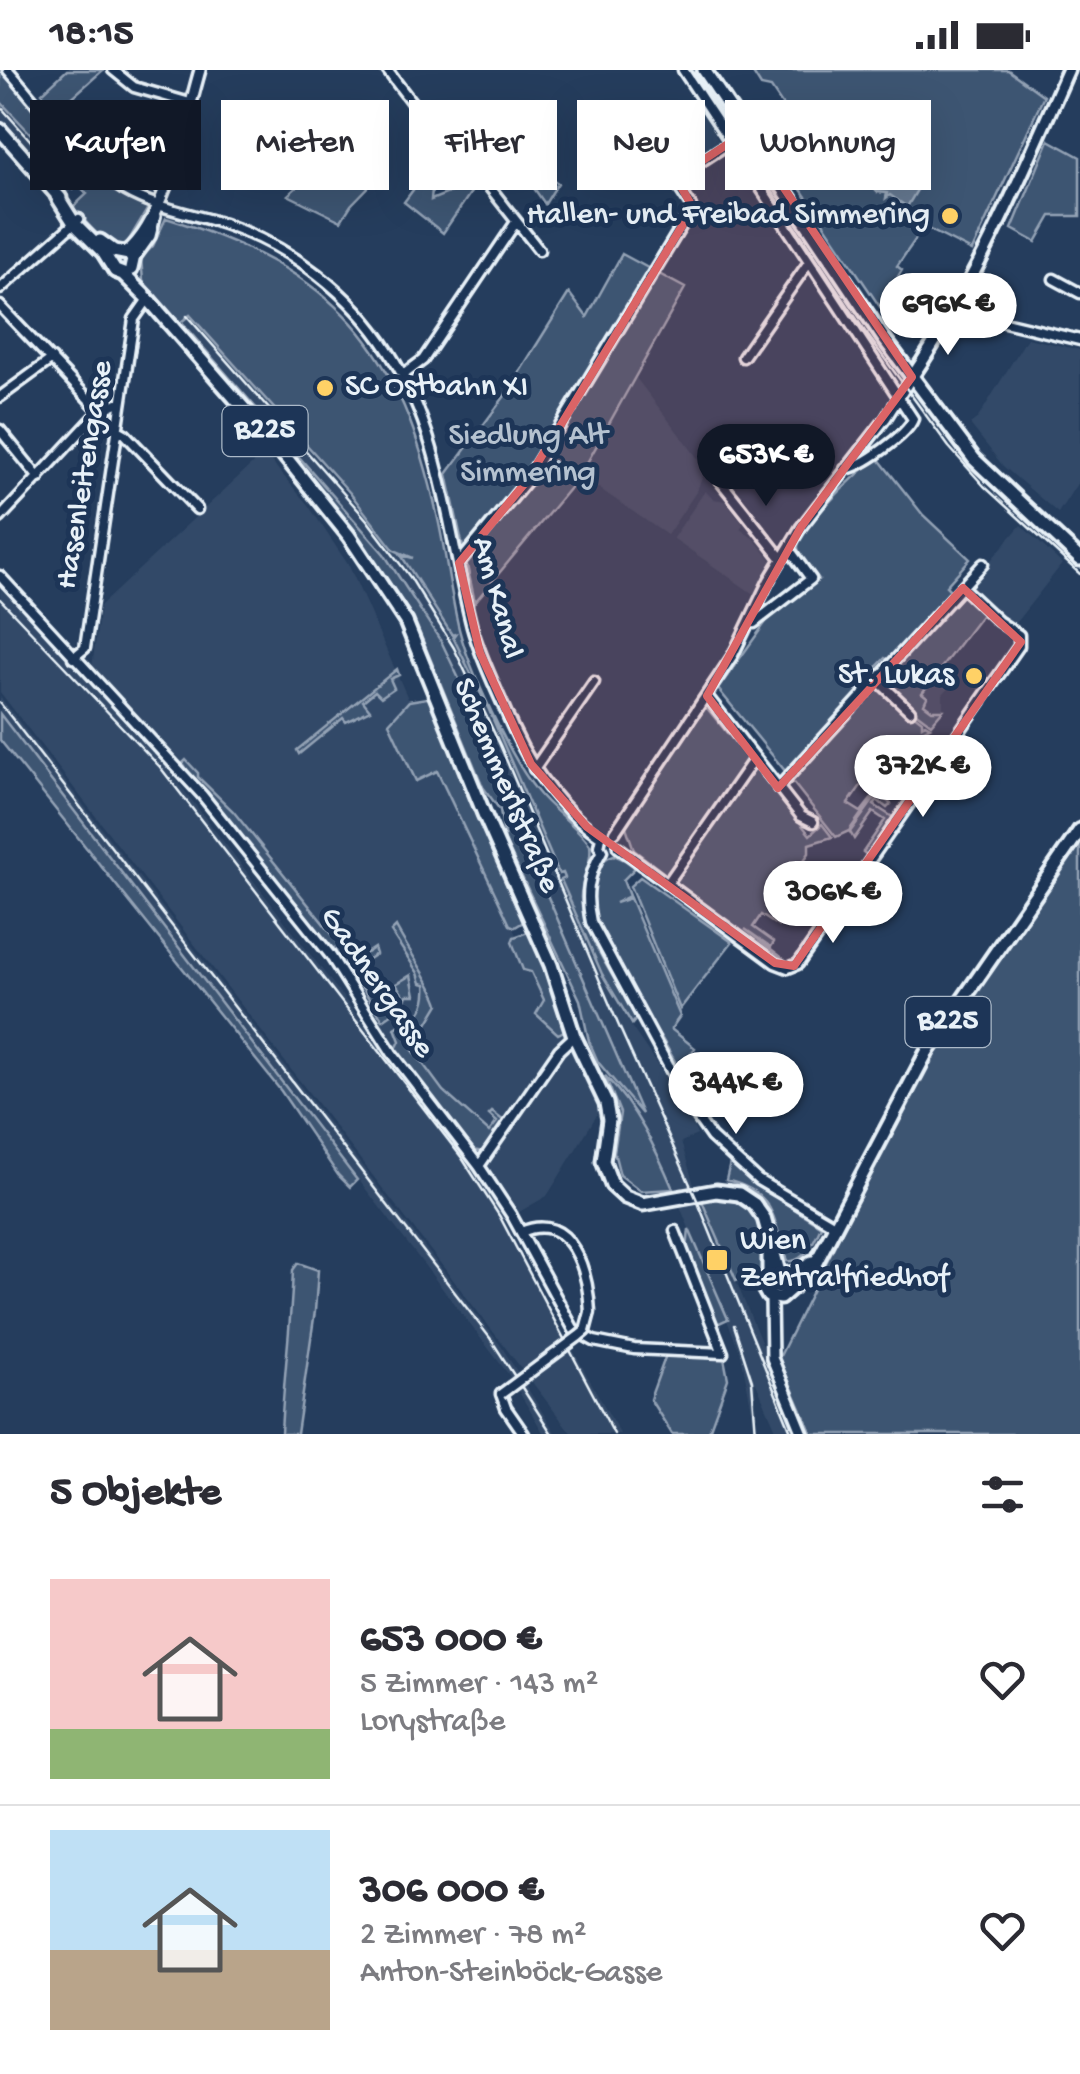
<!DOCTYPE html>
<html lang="de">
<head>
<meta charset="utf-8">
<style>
	:root { --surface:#fff; --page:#f2f2f3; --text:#2b2b33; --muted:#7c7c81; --line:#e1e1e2; --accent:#111827 }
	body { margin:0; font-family:"Gochi Hand",sans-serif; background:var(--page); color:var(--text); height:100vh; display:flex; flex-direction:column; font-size:38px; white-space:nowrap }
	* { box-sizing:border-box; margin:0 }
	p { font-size:32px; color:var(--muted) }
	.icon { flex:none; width:55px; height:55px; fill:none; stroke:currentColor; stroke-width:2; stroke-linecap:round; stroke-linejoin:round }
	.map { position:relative; height:1364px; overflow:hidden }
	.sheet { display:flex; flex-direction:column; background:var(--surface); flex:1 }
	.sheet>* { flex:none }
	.banner { position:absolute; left:30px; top:30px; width:1020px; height:90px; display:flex; gap:20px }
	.price { position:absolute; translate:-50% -85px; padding:0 22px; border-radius:35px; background:#fff; color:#222; font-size:32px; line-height:65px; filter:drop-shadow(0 2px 5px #0008) }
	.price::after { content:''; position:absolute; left:50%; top:60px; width:30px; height:22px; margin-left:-15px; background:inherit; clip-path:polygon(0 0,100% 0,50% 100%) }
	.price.active { background:var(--accent); color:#fff }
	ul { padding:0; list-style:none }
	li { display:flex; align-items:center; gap:30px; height:250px; padding:0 50px }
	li+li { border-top:2px solid var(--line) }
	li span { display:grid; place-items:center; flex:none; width:280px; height:200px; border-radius:0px; color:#555 }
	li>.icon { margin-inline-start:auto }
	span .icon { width:120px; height:120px; fill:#fffc; stroke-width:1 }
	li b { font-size:42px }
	h2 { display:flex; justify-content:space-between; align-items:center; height:120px; padding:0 50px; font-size:42px }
	.chip { padding:0 35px; border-radius:0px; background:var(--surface); box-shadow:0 10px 40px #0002; font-size:35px; line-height:90px }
	.chip.active { background:var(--accent); color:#fff }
	.status { display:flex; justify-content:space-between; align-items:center; height:70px; padding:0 50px; background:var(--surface); direction:ltr }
	.status svg { height:28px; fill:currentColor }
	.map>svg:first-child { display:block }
	.built { fill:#334a68 }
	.green { fill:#3e5472; stroke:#93a2b5; stroke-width:2.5 }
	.water { fill:#657890; stroke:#99a8ba; stroke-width:2.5 }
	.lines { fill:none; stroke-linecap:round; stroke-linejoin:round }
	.minor-casing { stroke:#e8f1f8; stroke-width:15 }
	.tertiary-casing { stroke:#e8f1f8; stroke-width:16 }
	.secondary-casing { stroke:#e8f1f8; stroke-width:18 }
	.primary-casing { stroke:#e8f1f8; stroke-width:19 }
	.minor { stroke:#1d3557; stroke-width:8 }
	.tertiary { stroke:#1d3557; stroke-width:9 }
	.secondary { stroke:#1d3557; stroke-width:10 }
	.primary { stroke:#1d3557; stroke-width:11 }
	.tram { stroke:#e8f1f8; stroke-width:2.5 }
	.rail { stroke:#e8f1f8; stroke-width:2.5 }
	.minor-bridge-casing { stroke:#e8f1f8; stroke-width:15; stroke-linecap:butt }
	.minor-bridge { stroke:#1d3557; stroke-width:8 }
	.marked { fill:#db6466; fill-opacity:0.2; stroke:#db6466; stroke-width:8; stroke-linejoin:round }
	.poi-dot { fill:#ffd166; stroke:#1d3557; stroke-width:4 }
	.labels { text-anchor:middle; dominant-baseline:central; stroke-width:10; stroke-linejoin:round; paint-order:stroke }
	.shield { fill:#1d3557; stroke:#abb9c8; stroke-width:2.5 }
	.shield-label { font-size:30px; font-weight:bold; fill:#e8f1f8 }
	.poi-label { font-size:32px; fill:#e8f1f8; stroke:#1d3557; text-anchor:end }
	.park-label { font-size:32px; fill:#b5c2d0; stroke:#1d3557 }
	.street-label { font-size:32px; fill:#e8f1f8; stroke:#1d3557 }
</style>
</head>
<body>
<div class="status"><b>18:15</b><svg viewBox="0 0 49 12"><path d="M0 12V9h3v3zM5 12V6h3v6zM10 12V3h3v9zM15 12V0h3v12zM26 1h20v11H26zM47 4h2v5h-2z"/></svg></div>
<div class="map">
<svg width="1080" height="1364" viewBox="0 0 1080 1364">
	<rect width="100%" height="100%" fill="#253d5d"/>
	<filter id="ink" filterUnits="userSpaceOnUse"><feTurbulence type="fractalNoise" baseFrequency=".01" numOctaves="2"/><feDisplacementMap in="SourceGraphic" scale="20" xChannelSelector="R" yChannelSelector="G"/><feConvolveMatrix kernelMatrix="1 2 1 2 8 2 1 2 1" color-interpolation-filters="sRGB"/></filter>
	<g filter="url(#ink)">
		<path class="built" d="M0 31 78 114 67 124 0 49Z
			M697 40 701 46 704 45 720 73 685 95 670 86Z
			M189 244 401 485 452 565 489 640 559 803H563L565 808 562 810 602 904 632 958 670 1013 675 1029 683 1033 697 1065 681 1072 694 1115 673 1119 660 1087 598 993 639 1039 525 774 490 674 442 573 384 484 181 252Z
			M1027 268 1080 280V409L1058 443 1003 396 970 354 978 348Z
			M636 308 706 399 696 422 667 465 580 405Z
			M264 383 308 435 349 496 409 631 389 653 396 669 416 710 437 700 600 1040 547 1126 512 1146 395 982 380 950 340 885 270 784 92 598 100 536Z
			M705 421 713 429 725 431 743 454 740 459 754 469 773 492 755 525 673 468Z
			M1021 455 1062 494 1013 556 969 522V516Z
			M0 518 150 676 463 1083 488 1119 551 1241 620 1364H572L0 622Z
			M938 602 953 613 943 624V640L931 654 910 638Z
			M0 627 501 1276 556 1364H544L509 1305 0 644Z
			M701 1129 709 1146 799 1364H778L755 1311 757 1346H753L741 1284 679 1134Z"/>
		<path class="green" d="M0 0 88 97 113 117 148 138 126 175C102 176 88 154 73 137L87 124 0 31Z
			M67 0H103L58 40 42 23Z
			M751 0H1008L1044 26 972 181 924 157 897 196 902 200 880 237 792 106 818 88 771 18 761 16Z
			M128 41 173 51 153 121 122 105 90 78 113 56 122 58Z
			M352 66 383 102 351 135 341 151 288 125Z
			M1049 70 1080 87V146H1051L1036 172 1012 159Z
			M737 71 873 275 871 278 738 79Z
			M514 83 558 113 545 134 512 87Z
			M439 85 449 91 433 109 431 130 451 122 464 102 478 112 443 163 404 132Z
			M166 148C336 200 401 276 438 449 446 485 451 527 459 559 469 598 510 688 537 721 552 741 577 755 590 775 593 793 580 810 581 828 583 866 619 914 637 948L632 954 602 904 561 810 565 808 563 803 559 804 489 640 453 567 455 564 452 565 401 485 413 488 394 480 350 423 190 245 181 252 384 484 442 573 490 674 525 774 642 1044 598 992 589 971 580 930 505 771 500 740 483 717 414 549 355 464 271 360 143 211 141 188 153 176Z
			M622 184 685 218 579 407 475 532 447 404 504 327 569 223 587 247Z
			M878 388 923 445 970 489 946 516 953 523 890 591 885 588 856 619 859 624 786 702 718 619 768 549 819 509C813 501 797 486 798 476 800 457 861 399 878 388Z
			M962 524 983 543 922 623 927 627 924 634 932 640H943L931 654 911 639 909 641 922 651V656L925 654 930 657 924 660 928 664 923 671 916 667 921 673 906 695 901 687 886 694 901 690 904 696 867 707 848 734 861 742 876 723 849 761 836 767 791 710Z
			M397 599 399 605 390 609 394 618 381 627 375 621 363 631 370 640 346 652 343 648 299 684 297 680Z
			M433 627 525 851 515 857 510 855 437 701 416 711 389 653 409 631Z
			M706 637 810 765 822 754 832 767 809 774V783L791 809 803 817 818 796 819 798 813 806 814 810 817 803 844 797 846 806 835 815 821 806 817 810 839 826 829 834 833 825 820 816 815 824 812 823 814 825 794 853 789 849 799 833 787 848 782 844 778 856 761 845 753 857 774 872 771 877 745 859 784 889 781 892 634 780 625 754Z
			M0 644 357 1110 350 1117 338 1105 281 1021 0 670Z
			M186 690 198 703V707L233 741 332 864 336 863 346 880 338 887 334 878 330 881 190 705 183 693Z
			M878 724 891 734 887 738 877 730 874 735 894 748 868 786 863 782 885 750 873 742 854 769 850 762Z
			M1080 769V1364H812L779 1288 914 1015H917L919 1007Z
			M614 785 634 794V799L623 810 629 826 615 833 630 828 680 946 671 959 695 978 680 1000 661 967 658 968 593 846C590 824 589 792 614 785Z
			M640 807 732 872 680 939 630 816Z
			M396 857C405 875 436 919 439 934L412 979 443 1021 489 1062 497 1052 489 1045 492 1042 504 1051 483 1082 473 1080 396 979 400 971 395 958 400 955 404 959C419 947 428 935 426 914L421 913 418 903 391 862Z
			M528 862 547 899 564 955V961L558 964 536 944 544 930 531 902 523 900 512 872 514 867Z
			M374 878 376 884 362 893 371 908 367 911 376 926 380 923 389 937 405 928 396 914 411 905 415 925H407L403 936 383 950 345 891 351 887 354 891Z
			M605 1006C636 1037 656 1079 673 1119L641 1121 620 1105 614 1082 620 1043Z
			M730 1093 766 1121 821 1156C815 1170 804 1194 787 1191 772 1149 778 1123 726 1110Z
			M722 1127C761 1134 763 1163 766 1198L761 1203 736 1210 701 1129Z
			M689 1159 728 1249 715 1255 687 1180Z
			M298 1193 318 1200 315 1241 297 1364H281C283 1313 291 1255 293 1200Z
			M667 1282 723 1283 728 1309 708 1364H672L650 1329Z"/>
		<path class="water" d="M894 87 901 91 902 105 920 115 907 137 890 125 886 128 887 123 877 122 873 117 875 112 887 106 888 91Z"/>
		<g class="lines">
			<g class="minor-casing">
				<path id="minor" d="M8 0C44 40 77 92 124 120 155 138 190 143 224 154 291 176 352 224 389 282 443 365 448 465 472 557 480 586 494 614 506 642 526 691 555 736 601 767
					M113 0 134 17 190 33
					M387 0 441 71 455 84
					M683 0 913 349C908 364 862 397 845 399
					M463 90 480 105 539 180
					M1054 209 1080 223
					M0 219 79 149
					M0 236 100 341V350L125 364 197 439
					M954 240 1080 270
					M743 287 809 192
					M403 305 423 290 516 152
					M0 327 52 289
					M0 360 39 408
					M721 412 782 489
					M0 448 100 341 121 331
					M459 493 526 412 690 142 691 136 676 113V108L746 62
					M0 506 202 725 330 885 392 983 479 1096 512 1146 574 1260 594 1271 634 1279 723 1283 675 1161
					M754 553 811 509 789 479
					M73 588 85 578 134 249 148 229
					M870 603 910 641
					M707 626 801 746 813 752
					M534 699 594 612
					M778 718 983 494
					M615 762 733 585 769 510 801 457 886 348 912 307
					M601 767 599 776 602 781C588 805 585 825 591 852L692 1040 711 1067 758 1110 836 1156
					M618 777 775 893 788 898 798 894 1019 576V565L998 551 963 518
					M667 814 754 689
					M479 1096 559 980 574 966
					M521 1162C572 1140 588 1202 590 1242
					M501 1324 506 1338 524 1364"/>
			</g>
			<g class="tertiary-casing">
				<path id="tertiary" d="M126 182C165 152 186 48 200 0
					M133 190 150 166 155 146
					M771 1228 772 1288 803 1364"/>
			</g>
			<g class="secondary-casing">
				<path id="secondary" d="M912 307C976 212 1022 105 1068 0"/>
			</g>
			<g class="primary-casing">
				<path id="primary" d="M704 0 884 269 974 389 1080 489
					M0 60 60 128
					M57 126 74 153 103 182 115 201 123 204 148 229 275 374 349 466 406 552 484 744 551 895 574 966 606 1033 609 1050 603 1091 612 1115 625 1127 643 1134 716 1121 739 1124 754 1134 764 1148 779 1202
					M100 171 114 181 129 184 133 190 131 199
					M769 1184V1204L763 1217 768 1226 780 1228 812 1200 928 980 1080 760
					M785 1205 799 1202 812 1192"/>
			</g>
			<use href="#minor" class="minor"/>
			<use href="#tertiary" class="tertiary"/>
			<use href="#secondary" class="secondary"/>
			<use href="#primary" class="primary"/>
			<path class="tram" d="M692 0 866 263 949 377 984 416 1080 504"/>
			<path class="rail" d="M0 36 73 119
				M187 246 367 450 410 507 454 578 500 675 618 954 697 1130 792 1364
				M0 529 160 697 462 1088 500 1147 614 1364
				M0 633 490 1268 552 1364
				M734 1255 752 1311 756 1364"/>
			<g class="minor-bridge-casing">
				<path id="minor-bridge" d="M501 1324 579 1266 585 1261 590 1242"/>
			</g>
			<use href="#minor-bridge" class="minor-bridge"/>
		</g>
	</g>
	<path class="marked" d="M746 62 912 307 801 457 707 626 778 718 963 518 1021 572 794 896 775 893 587 757 531 694 480 583 459 493 526 412 693 138 676 108Z"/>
	<g class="poi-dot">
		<circle cx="950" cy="146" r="10"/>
		<circle cx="325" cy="318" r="10"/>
		<circle cx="974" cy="606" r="10"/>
		<rect x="705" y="1178" width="24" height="24" rx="5"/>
	</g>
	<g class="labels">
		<g class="shield">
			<rect x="222.5" y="336" width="85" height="50" rx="8"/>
			<rect x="905.5" y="927" width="85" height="50" rx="8"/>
		</g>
		<g class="shield-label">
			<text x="265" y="361">B225</text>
			<text x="948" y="952">B225</text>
		</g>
		<g class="poi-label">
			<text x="930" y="146">Hallen- und Freibad Simmering</text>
			<text x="345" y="318" text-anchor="start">SC Ostbahn XI</text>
			<text x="954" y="606">St. Lukas</text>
			<text x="740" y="1172" text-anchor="start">Wien<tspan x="740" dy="37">Zentralfriedhof</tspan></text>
		</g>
		<g class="park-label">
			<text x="528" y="367">Siedlung Alt<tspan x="528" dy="37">Simmering</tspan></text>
		</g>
		<g class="street-label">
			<text transform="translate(86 405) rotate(-81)">Hasenleitengasse</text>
			<text transform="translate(496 528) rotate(75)">Am Kanal</text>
			<text transform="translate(505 716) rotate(67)">Schemmerlstraße</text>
			<text transform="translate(376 913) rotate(55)">Gadnergasse</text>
		</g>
	</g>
</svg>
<b class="price" style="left:948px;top:288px">696K €</b>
<b class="price active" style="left:766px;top:439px">653K €</b>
<b class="price" style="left:923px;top:750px">372K €</b>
<b class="price" style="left:833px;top:876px">306K €</b>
<b class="price" style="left:736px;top:1067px">344K €</b>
<div class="banner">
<a class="chip active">Kaufen</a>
<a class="chip">Mieten</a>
<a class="chip">Filter</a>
<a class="chip">Neu</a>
<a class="chip">Wohnung</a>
</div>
</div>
<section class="sheet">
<h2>5 Objekte<svg class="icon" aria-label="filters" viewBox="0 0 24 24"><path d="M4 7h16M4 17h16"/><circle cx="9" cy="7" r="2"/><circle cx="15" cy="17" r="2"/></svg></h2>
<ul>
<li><span style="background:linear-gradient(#f6c9c9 75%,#8fb573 0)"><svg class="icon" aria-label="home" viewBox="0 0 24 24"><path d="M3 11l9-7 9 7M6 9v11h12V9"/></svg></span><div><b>653 000 €</b><p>5 Zimmer · 143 m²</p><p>Lorystraße</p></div><svg class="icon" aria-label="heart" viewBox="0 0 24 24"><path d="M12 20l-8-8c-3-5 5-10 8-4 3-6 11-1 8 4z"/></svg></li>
<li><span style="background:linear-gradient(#bfe0f5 60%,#b9a48a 0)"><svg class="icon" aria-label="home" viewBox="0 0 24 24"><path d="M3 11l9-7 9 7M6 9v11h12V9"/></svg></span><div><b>306 000 €</b><p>2 Zimmer · 78 m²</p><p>Anton-Steinböck-Gasse</p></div><svg class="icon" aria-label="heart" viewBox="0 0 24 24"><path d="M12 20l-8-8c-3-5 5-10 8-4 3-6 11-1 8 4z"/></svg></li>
</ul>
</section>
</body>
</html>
